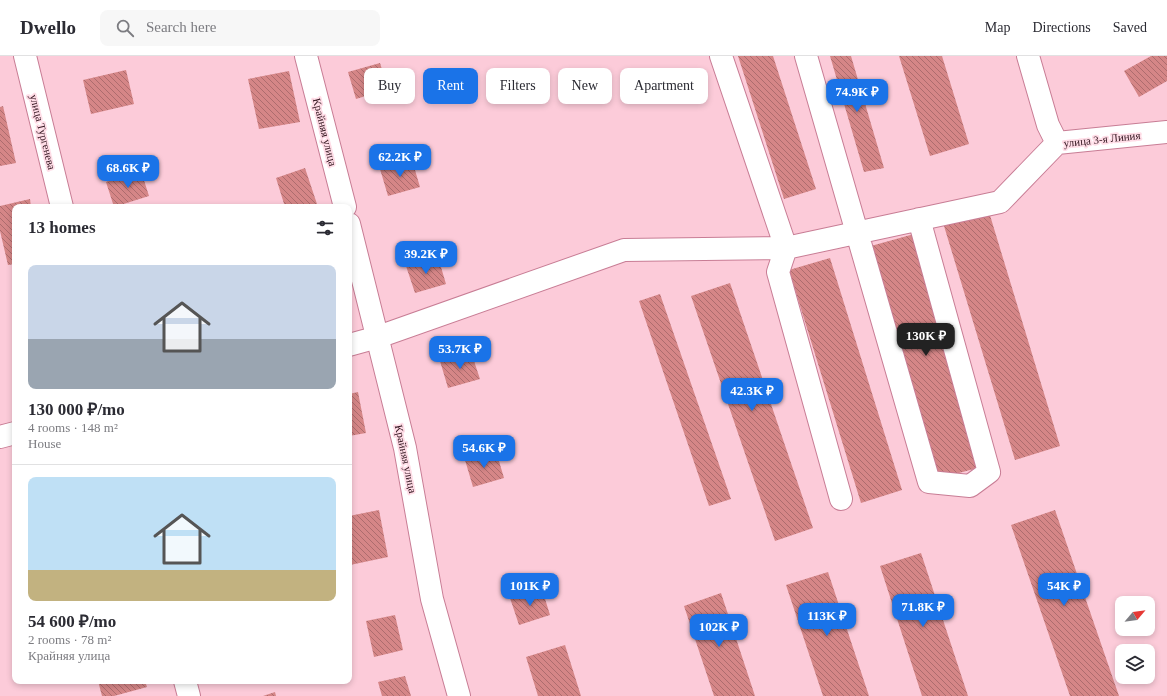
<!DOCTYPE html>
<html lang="en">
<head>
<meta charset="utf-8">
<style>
	:root { --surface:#fff; --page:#f7f7f7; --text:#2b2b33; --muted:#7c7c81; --line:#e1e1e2; --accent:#1a73e8 }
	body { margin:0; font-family:Georgia,serif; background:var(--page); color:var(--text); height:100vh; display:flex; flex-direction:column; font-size:15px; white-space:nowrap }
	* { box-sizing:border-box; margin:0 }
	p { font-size:13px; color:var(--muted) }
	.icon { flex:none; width:22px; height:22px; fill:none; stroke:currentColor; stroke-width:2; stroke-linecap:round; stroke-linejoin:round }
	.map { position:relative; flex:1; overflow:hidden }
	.side { position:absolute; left:12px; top:148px; width:340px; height:480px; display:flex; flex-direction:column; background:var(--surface); border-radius:8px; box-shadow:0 2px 6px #0003 }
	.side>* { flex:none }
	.top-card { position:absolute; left:364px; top:12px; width:380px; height:36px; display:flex; gap:8px }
	.needle { width:26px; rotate:61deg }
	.buttons { position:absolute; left:1115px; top:540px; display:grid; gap:8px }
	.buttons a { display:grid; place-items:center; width:40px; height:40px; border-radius:8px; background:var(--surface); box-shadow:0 2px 6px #0003; font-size:20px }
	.price { position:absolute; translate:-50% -34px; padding:0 9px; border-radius:8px; background:var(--accent); color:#fff; font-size:13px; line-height:26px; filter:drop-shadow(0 1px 2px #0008) }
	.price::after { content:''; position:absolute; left:50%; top:24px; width:12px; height:9px; margin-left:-6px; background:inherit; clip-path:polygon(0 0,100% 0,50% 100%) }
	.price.on { background:#222; color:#fff }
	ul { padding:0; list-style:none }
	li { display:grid; align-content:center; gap:8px; height:212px; padding:0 16px }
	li+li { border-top:1px solid var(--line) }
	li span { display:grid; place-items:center; height:124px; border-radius:8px; color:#555 }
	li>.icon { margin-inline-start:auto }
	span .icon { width:72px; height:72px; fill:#fffc; stroke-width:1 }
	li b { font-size:17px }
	h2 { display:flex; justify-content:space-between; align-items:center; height:48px; padding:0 16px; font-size:17px }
	.tag { padding:0 14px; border-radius:8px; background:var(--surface); box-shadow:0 2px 6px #0003; font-size:14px; line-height:36px }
	.tag.on { background:var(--accent); color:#fff }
	header { display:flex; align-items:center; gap:24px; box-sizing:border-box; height:56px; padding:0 20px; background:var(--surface); border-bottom:1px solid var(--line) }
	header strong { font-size:19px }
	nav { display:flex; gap:22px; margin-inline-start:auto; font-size:14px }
	.search { width:280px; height:36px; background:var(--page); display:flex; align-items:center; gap:10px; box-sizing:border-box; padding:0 14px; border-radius:8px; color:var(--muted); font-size:15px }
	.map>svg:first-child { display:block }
	.building { fill:url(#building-back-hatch) }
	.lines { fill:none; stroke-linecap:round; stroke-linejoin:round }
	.minor-casing { stroke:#c87d95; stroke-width:24 }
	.minor { stroke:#fff; stroke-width:22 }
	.labels { text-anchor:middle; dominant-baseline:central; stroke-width:3.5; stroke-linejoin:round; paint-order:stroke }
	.street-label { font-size:11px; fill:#30131d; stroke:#ffdde7 }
</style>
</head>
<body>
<header>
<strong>Dwello</strong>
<div class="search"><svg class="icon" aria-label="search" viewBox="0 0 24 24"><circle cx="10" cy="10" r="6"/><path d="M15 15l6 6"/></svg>Search here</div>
<nav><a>Map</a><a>Directions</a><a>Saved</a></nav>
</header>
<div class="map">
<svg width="1167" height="640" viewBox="0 0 1167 640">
	<defs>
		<pattern id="building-back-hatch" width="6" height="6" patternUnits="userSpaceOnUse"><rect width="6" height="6" fill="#d58687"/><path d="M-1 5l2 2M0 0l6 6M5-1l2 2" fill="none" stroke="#ad6c6e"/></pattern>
	</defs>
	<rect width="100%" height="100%" fill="#fccbd9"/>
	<path class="building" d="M738 0H773L816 133 784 143Z
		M830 0H851L884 112 864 116Z
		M899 0H942L969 88 930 100Z
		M1151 0H1167V25L1139 41 1124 15Z
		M380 7 388 33 356 43 348 16Z
		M126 14 134 48 91 58 83 24Z
		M289 15 300 66 259 73 248 23Z
		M3 50 16 107 0 110V51Z
		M412 104 420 131 388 140 380 113Z
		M305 112 318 151H285L276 122Z
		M141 115 149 140 114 151 106 126Z
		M30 143 31 151H15V208L8 209 0 175V150Z
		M989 156 1060 390 1015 404 944 170Z
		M914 178 981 411 937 423 871 190Z
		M438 201 446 228 415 237 406 210Z
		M830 202 902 434 861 447 789 214Z
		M730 227 813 472 775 485 691 240Z
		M660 238 731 443 709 450 639 245Z
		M471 296 480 323 448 332 440 305Z
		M358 336 366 377 349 380V338Z
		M496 395 504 422 473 431 465 404Z
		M379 454 388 501 350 509 349 460Z
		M1055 454 1119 640H1070L1011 469Z
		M921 497 968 640H922L880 510Z
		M828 516 869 640H823L786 529Z
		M542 533 550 559 519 569 510 542Z
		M721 537 755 640H714L684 550Z
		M395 559 403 594 374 601 366 565Z
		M565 589 581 640H538L526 601Z
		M405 620 411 640H382L378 626Z
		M98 625H145L147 631 114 640H102Z
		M275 636 276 640H263Z"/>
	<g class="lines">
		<g class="minor-casing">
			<path id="minor" d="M25 0 62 151
				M306 0 345 151
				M721 0 786 192 778 216 841 443
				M806 0 929 426 970 430 989 416 919 163
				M1028 0 1048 69 1057 87 1167 76
				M349 168 405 392 432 543 459 640
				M349 289 378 281 624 194 786 192 1000 146 1057 87
				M0 381 15 377
				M185 625 189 640"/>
		</g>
		<use href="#minor" class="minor"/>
	</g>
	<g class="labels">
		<g class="street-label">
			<text transform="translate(43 76) rotate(76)">улица Тургенева</text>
			<text transform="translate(325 76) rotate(76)">Крайняя улица</text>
			<text transform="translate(1102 83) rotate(-6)">улица 3-я Линия</text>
			<text transform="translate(406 403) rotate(78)">Крайняя улица</text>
		</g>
	</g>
</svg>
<div class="buttons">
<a><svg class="needle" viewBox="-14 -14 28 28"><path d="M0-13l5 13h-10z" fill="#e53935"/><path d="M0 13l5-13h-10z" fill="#7c7c81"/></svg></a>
<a><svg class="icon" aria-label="layers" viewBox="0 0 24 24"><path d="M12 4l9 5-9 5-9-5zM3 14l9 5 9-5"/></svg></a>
</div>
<b class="price" style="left:857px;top:57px">74.9K ₽</b>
<b class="price" style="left:400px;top:122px">62.2K ₽</b>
<b class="price" style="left:128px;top:133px">68.6K ₽</b>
<b class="price" style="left:426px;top:219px">39.2K ₽</b>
<b class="price on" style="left:926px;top:301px">130K ₽</b>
<b class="price" style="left:460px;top:314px">53.7K ₽</b>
<b class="price" style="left:752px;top:356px">42.3K ₽</b>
<b class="price" style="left:484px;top:413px">54.6K ₽</b>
<b class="price" style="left:530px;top:551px">101K ₽</b>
<b class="price" style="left:1064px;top:551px">54K ₽</b>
<b class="price" style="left:923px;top:572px">71.8K ₽</b>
<b class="price" style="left:827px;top:581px">113K ₽</b>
<b class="price" style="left:719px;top:592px">102K ₽</b>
<div class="top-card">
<a class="tag">Buy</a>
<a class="tag on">Rent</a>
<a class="tag">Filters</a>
<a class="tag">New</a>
<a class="tag">Apartment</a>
</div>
<section class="side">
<h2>13 homes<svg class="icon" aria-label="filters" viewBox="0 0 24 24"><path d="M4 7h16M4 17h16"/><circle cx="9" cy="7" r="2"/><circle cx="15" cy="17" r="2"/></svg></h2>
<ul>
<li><span style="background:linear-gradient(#c9d6e8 60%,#9aa5b1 0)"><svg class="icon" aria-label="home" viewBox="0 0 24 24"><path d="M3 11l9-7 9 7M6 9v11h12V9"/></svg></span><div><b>130 000 ₽/mo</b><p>4 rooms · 148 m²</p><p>House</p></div></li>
<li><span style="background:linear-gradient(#bfe0f5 75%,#c2b280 0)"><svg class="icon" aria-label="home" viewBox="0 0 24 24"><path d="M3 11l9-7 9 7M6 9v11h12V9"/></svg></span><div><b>54 600 ₽/mo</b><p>2 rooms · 78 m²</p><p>Крайняя улица</p></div></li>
</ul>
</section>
</div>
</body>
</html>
